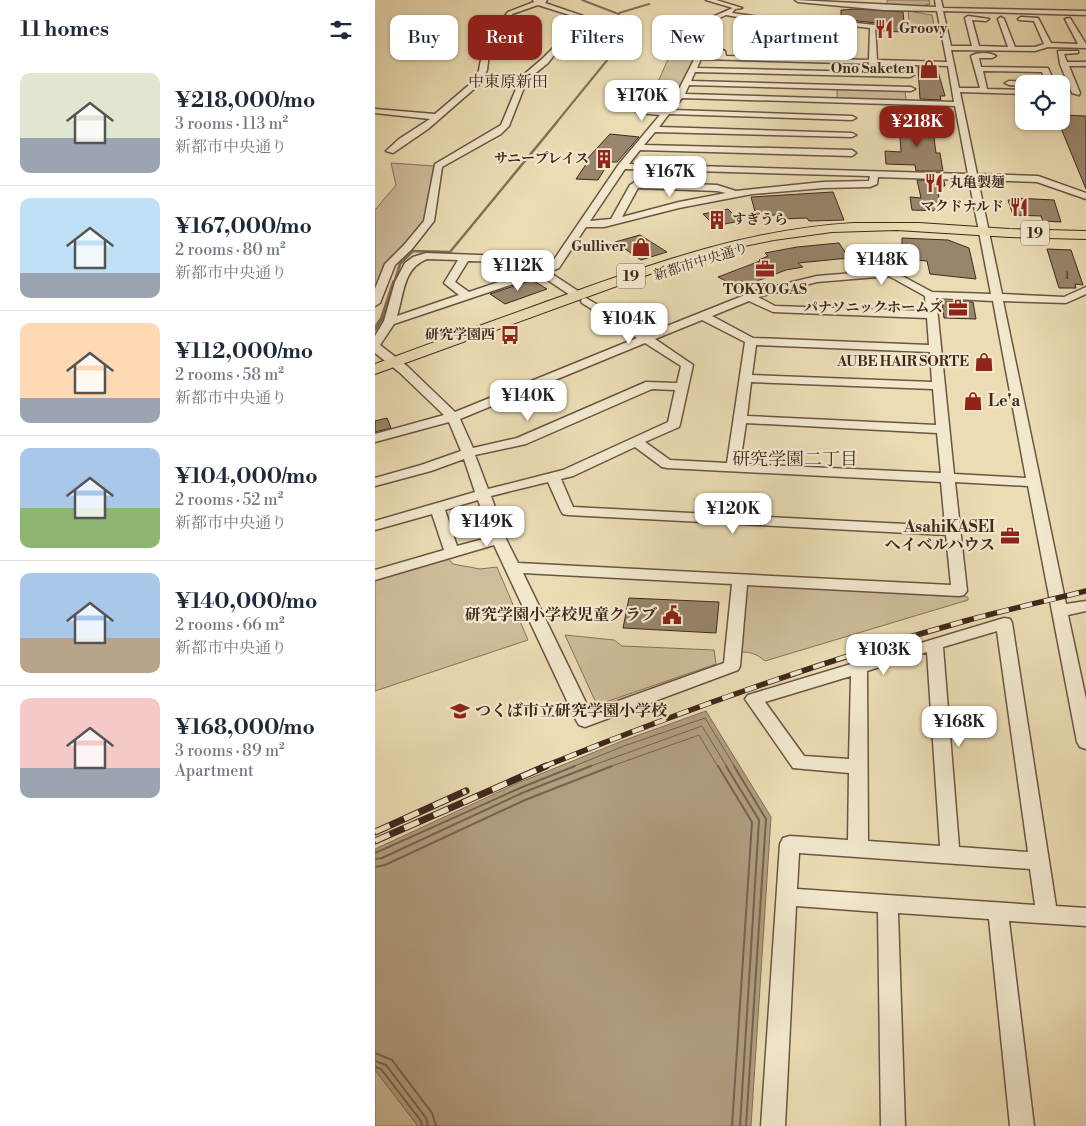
<!DOCTYPE html>
<html lang="en">
<head>
<meta charset="utf-8">
<style>
	:root { --surface:#fff; --page:#f6f6f7; --text:#1f2937; --muted:#747a83; --line:#e0e1e3; --accent:#8f2418 }
	body { margin:0; font-family:"Libre Bodoni","Noto Serif JP",serif; background:var(--page); color:var(--text); height:100vh; display:flex; flex-direction:column; font-size:19px; white-space:nowrap }
	* { box-sizing:border-box; margin:0 }
	p { font-size:16px; color:var(--muted) }
	.icon { flex:none; width:28px; height:28px; fill:none; stroke:currentColor; stroke-width:2; stroke-linecap:round; stroke-linejoin:round }
	.map { position:relative; flex:1; overflow:hidden }
	.sheet { display:flex; flex-direction:column; background:var(--surface); width:375px }
	.sheet>* { flex:none }
	.banner { position:absolute; left:15px; top:15px; width:475px; height:45px; display:flex; gap:10px }
	.fabs { position:absolute; left:640px; top:75px; display:grid; gap:10px }
	.fabs a { display:grid; place-items:center; width:55px; height:55px; border-radius:10px; background:var(--surface); box-shadow:0 1px 4px #0004; font-size:25px }
	.price { position:absolute; translate:-50% -42px; padding:0 11px; border-radius:10px; background:#fff; color:#222; font-size:16px; line-height:32px; filter:drop-shadow(0 1px 2px #0008) }
	.price::after { content:''; position:absolute; left:50%; top:30px; width:15px; height:11px; margin-left:-8px; background:inherit; clip-path:polygon(0 0,100% 0,50% 100%) }
	.price.current { background:var(--accent); color:#fff }
	ul { padding:0; list-style:none }
	li { display:flex; align-items:center; gap:15px; height:125px; padding:0 20px }
	li+li { border-top:1px solid var(--line) }
	li span { display:grid; place-items:center; flex:none; width:140px; height:100px; border-radius:10px; color:#555 }
	li>.icon { margin-inline-start:auto }
	span .icon { width:60px; height:60px; fill:#fffc; stroke-width:1 }
	li b { font-size:21px }
	h2 { display:flex; justify-content:space-between; align-items:center; height:60px; padding:0 20px; font-size:21px }
	.pill { padding:0 18px; border-radius:10px; background:var(--surface); box-shadow:0 1px 4px #0004; font-size:18px; line-height:45px }
	.pill.current { background:var(--accent); color:#fff }
	main { display:flex; flex:1; min-height:0 }
	.map>svg:first-child { display:block }
	.green { fill:#cebd9a; stroke:#87725c }
	.water { fill:#b19e80; stroke:#846e58 }
	.lines { fill:none; stroke-linecap:round; stroke-linejoin:round }
	.shore-far1 { stroke:#78624e; stroke-width:1 }
	.shore { stroke:#78624e; stroke-width:2 }
	.stream-far2 { stroke:#846e58; stroke-width:2 }
	.stream-far1 { stroke:#846e58; stroke-width:2.5 }
	.stream { stroke:#846e58; stroke-width:4 }
	.building { fill:#99856b; stroke:#40271d }
	.minor-casing { stroke:#6b5442; stroke-width:3 }
	.major-casing { stroke:#40271d; stroke-width:2 }
	.minor { fill:#f2e8ce; fill-rule:evenodd }
	.major { fill:#ebdcb3; fill-rule:evenodd }
	.rail-far1-casing { stroke:#40271d; stroke-width:5.5 }
	.rail-casing { stroke:#40271d; stroke-width:7 }
	.rail-far1 { stroke:#f2e8ce; stroke-width:4; stroke-dasharray:12; stroke-linecap:butt }
	.rail { stroke:#f2e8ce; stroke-width:5; stroke-dasharray:16; stroke-linecap:butt }
	.labels { text-anchor:middle; dominant-baseline:central; stroke-width:4.5; stroke-linejoin:round; paint-order:stroke }
	.far-number-label { font-size:11px; fill:#563e30 }
	.far-poi-label { font-size:14px; font-weight:bold; fill:#40271d; stroke:#f2e8ce; text-anchor:end }
	.far-street-label { font-size:14px; fill:#40271d; stroke:#f2e8ce }
	.shield { fill:#f2e8ce; stroke:#756152; stroke-width:1 }
	.shield-label { font-size:15px; font-weight:bold; fill:#40271d }
	.far-quarter-label { font-size:16px; fill:#40271d; stroke:#f2e8ce }
	.poi-label { font-size:16px; font-weight:bold; fill:#40271d; stroke:#f2e8ce; text-anchor:start }
	.neighbourhood-label { font-size:18px; fill:#40271d; stroke:#f2e8ce }
</style>
</head>
<body>
<main>
<section class="sheet">
<h2>11 homes<svg class="icon" aria-label="filters" viewBox="0 0 24 24"><path d="M4 7h16M4 17h16"/><circle cx="9" cy="7" r="2"/><circle cx="15" cy="17" r="2"/></svg></h2>
<ul>
<li><span style="background:linear-gradient(#dfe7d0 65%,#9aa5b1 0)"><svg class="icon" aria-label="home" viewBox="0 0 24 24"><path d="M3 11l9-7 9 7M6 9v11h12V9"/></svg></span><div><b>¥218,000/mo</b><p>3 rooms · 113 m²</p><p>新都市中央通り</p></div></li>
<li><span style="background:linear-gradient(#bfe0f5 75%,#9aa5b1 0)"><svg class="icon" aria-label="home" viewBox="0 0 24 24"><path d="M3 11l9-7 9 7M6 9v11h12V9"/></svg></span><div><b>¥167,000/mo</b><p>2 rooms · 80 m²</p><p>新都市中央通り</p></div></li>
<li><span style="background:linear-gradient(#ffd9b3 75%,#9aa5b1 0)"><svg class="icon" aria-label="home" viewBox="0 0 24 24"><path d="M3 11l9-7 9 7M6 9v11h12V9"/></svg></span><div><b>¥112,000/mo</b><p>2 rooms · 58 m²</p><p>新都市中央通り</p></div></li>
<li><span style="background:linear-gradient(#a9c7e8 60%,#8fb573 0)"><svg class="icon" aria-label="home" viewBox="0 0 24 24"><path d="M3 11l9-7 9 7M6 9v11h12V9"/></svg></span><div><b>¥104,000/mo</b><p>2 rooms · 52 m²</p><p>新都市中央通り</p></div></li>
<li><span style="background:linear-gradient(#a9c7e8 65%,#b9a48a 0)"><svg class="icon" aria-label="home" viewBox="0 0 24 24"><path d="M3 11l9-7 9 7M6 9v11h12V9"/></svg></span><div><b>¥140,000/mo</b><p>2 rooms · 66 m²</p><p>新都市中央通り</p></div></li>
<li><span style="background:linear-gradient(#f6c9c9 70%,#9aa5b1 0)"><svg class="icon" aria-label="home" viewBox="0 0 24 24"><path d="M3 11l9-7 9 7M6 9v11h12V9"/></svg></span><div><b>¥168,000/mo</b><p>3 rooms · 89 m²</p><p>Apartment</p></div></li>
</ul>
</section>
<div class="map">
<svg width="711" height="1126" viewBox="0 0 711 1126">
	<rect width="100%" height="100%" fill="#ebdcb3"/>
	<filter id="stains"><feTurbulence type="fractalNoise" baseFrequency=".004" numOctaves="4"/><feColorMatrix values="0 0 0 0 .2 0 0 0 0 .09 0 0 0 0 .02 0 0 0 .5 -.17"/></filter>
	<radialGradient id="worn" r=".72"><stop offset=".6" stop-color="#630" stop-opacity="0"/><stop offset="1" stop-color="#630" stop-opacity=".3"/></radialGradient>
	<path class="green" d="M512 0H554L555 4 542 7 512 6Z
		M533 11 557 15 560 30H535Z
		M294 57 319 58 302 95 275 94 282 84Z
		M462 89 526 90 530 91 531 99 524 101 462 99Z
		M16 163 60 166 49 221 11 264 0 295V210L21 185Z
		M72 557 78 564 105 569 122 567 153 640 0 691V579Z
		M371 584 593 597V600L390 661C382 654 376 652 365 652Z
		M190 635 239 640 247 646 339 650 341 664 222 705Z
		M0 1070 43 1126H0Z"/>
	<path class="water" d="M331 711 396 817 376 1126H43L0 1070V849L143 783 247 741Z"/>
	<g class="lines">
		<path class="shore-far1" d="M197 767 249 746 330 718 360 767
			M213 767 327 726 352 767
			M234 767 324 735 343 767"/>
		<path class="shore" d="M343 766 377 822 357 1126
			M351 766 384 820 365 1126
			M359 766 391 819 371 1126
			M0 853 145 788 200 766
			M0 859 7 858 147 793 216 766
			M0 867 10 865 150 800 237 766
			M0 1053 17 1060 57 1113 61 1126
			M0 1061 11 1065 51 1118 53 1126
			M0 1067 6 1069 46 1121 47 1126"/>
		<path class="stream-far2" d="M244 13 274 4
			M181 123 260 26 241 13 207 0"/>
		<path class="stream-far1" d="M19 283 25 264 38 251 75 252 182 122"/>
		<path class="stream" d="M0 329 7 318 19 282"/>
	</g>
	<path class="building" d="M483 9 528 12 530 32 502 31 501 23 466 19V10Z
		M543 67 562 68 570 96H565L566 100 545 99Z
		M686 115 711 116V189L683 121H686Z
		M524 121 557 122 561 153H565L568 171H541L540 165 511 164 510 151 526 152Z
		M235 134 264 137 242 162H234L223 180 201 179 214 160H211Z
		M542 180 569 181 570 186H562L566 211 537 210 535 197 546 198Z
		M458 192 469 220 434 221 432 218 405 219 403 215H381L376 197Z
		M640 198 679 200 686 222 668 221 666 216 638 215 633 200H641Z
		M353 209 365 221 340 226 328 214Z
		M265 235 292 252 266 260 240 242Z
		M527 238 573 240 594 248 601 279 555 274 552 261 508 257 507 246H527Z
		M464 243 474 258 423 263 428 267 411 270 364 288 343 277 385 261 384 260 393 256 390 253 422 247Z
		M672 249 696 250 708 285 700 284 701 288H684Z
		M157 280 172 289 130 304 115 294Z
		M567 301 598 302 601 319 569 318Z
		M12 418 16 428 0 432V421Z
		M254 598 344 602 341 633 248 628Z"/>
	<g class="lines">
		<g class="minor-casing">
			<path id="minor" d="M158 0H172L170 3 208 16 213 21 200 39 186 46 173 63 152 80 134 126 126 134 67 167 59 221 37 249 20 265 5 303 0 306V289L10 264 29 245 49 221 60 164 126 125 146 77 167 59 182 44 196 37 207 21 204 18 163 5 137 14 115 44 112 70 107 82 53 129 18 153 11 151 24 139 55 119 0 113V109L60 114 101 79 104 70 109 44 133 12 159 2Z
				M331 0H341L367 8 360 9 357 13 477 31 476 56H457L455 55V53H470L471 33 446 30 444 44 441 46 406 45 403 43 406 25 387 22 382 24 375 52 372 54 369 52 376 23 379 20 351 15 340 20 332 42 334 45 350 51 351 56 494 60 495 28 461 24 460 23 463 21 500 25 502 60 572 62 562 11 509 10 423 2 420 0 561 7 560 0H566L568 8 711 11V15L568 11 576 46H597L590 18 593 16 614 19 611 21 597 20 604 46 633 47 623 19 626 17 629 19 640 47H660L669 44 659 21 644 20 643 19 646 17 663 18 676 43 703 44 690 19 695 18 711 44V48L673 47 660 51 576 50 584 88H605L596 56C602 52 615 52 621 56L617 58H604L606 67 673 68 680 84H649V86L634 85 630 83 634 81 671 82 667 72 608 71 612 89 649 90V94L585 92 602 174 663 176 711 193V199L662 182 603 180 627 294 689 297 711 287V294L691 303 628 301 691 604 711 601V611L693 615 711 699V749L705 747 702 742 653 486 580 482 592 591 589 595 584 596 372 585 365 666 363 670 210 727 204 725 201 720 119 545 0 580V570L69 550 57 514 0 530V521L100 492 89 459 56 471 0 486V478L46 465 86 451 74 422 0 442V434L69 415 24 372 0 353V336L9 321 20 282 30 263 38 257 51 253 130 256 132 252H140L141 254 137 261 133 262 93 261 80 282 94 292 176 264 244 164 285 115 264 113 260 111 261 109 289 110 301 95 321 56 344 55V53L330 47 326 42 335 18 358 8ZM413 26 438 29V42L410 41ZM326 59 573 66 579 102 310 94 314 85 536 91 540 89 536 87 316 81 320 72 535 77 539 75 535 73 322 68ZM307 98 580 106 593 174 254 164 265 150 477 156 481 153 477 150 269 145 280 132 477 137 481 135 477 133 284 127 294 114 477 120 481 118 477 116 298 110ZM250 169 495 176 494 181 448 182 361 191 342 185 260 182 255 185 236 219 215 221ZM503 177 594 180 616 294 557 292 516 270 442 276 380 291 272 334 211 298 207 299 206 301 207 303 262 338 80 412 32 366 5 345 19 324 165 275 198 297H206L207 295 206 293 174 272 184 268 211 227H229L304 208 377 194 448 188 495 187 502 184ZM263 188 342 191 351 193 304 202 247 217ZM52 259 83 260 69 283 84 295 22 316C29 294 28 268 52 259ZM514 276 550 296 551 311 400 306 383 297 442 282ZM561 298 618 301 651 478 579 474ZM374 301 398 312 552 318 554 345 378 338 337 316ZM327 320 370 342 352 463 295 460 270 442 304 427 305 424 318 365 280 339ZM270 343 306 366 302 383 271 382 142 438 98 448 85 419ZM381 345 555 352 557 382 377 375ZM376 382 558 389 561 425 372 416ZM277 389 300 390 293 422 188 470 113 489 100 455 151 444ZM371 423 562 433 566 473 365 464ZM260 447 287 467 292 468 566 482 570 526 198 507 186 479 198 476ZM173 482 186 511 188 514 193 515 571 535 576 585 143 563 131 539 116 496ZM103 500 116 537 82 546 70 510ZM148 573 357 584 349 663 215 711Z
				M683 51H703V53L689 54 692 62H711V66H694L705 93 704 95 697 93 685 64Z
				M629 618 635 619 637 623 681 906 711 908V926L634 921 659 1126H635L614 919 523 913 530 1126H506L503 912 421 906 410 1126H386L405 844 408 838 415 836 473 840 474 773 418 768 370 699 373 695ZM622 631 653 852 584 847 568 647ZM552 652 565 846 493 841 492 671ZM476 676 474 759 429 756 390 702ZM424 853 655 869 660 905 422 889Z"/>
		</g>
		<g class="major-casing">
			<path id="major" d="M479 223H544L634 229 711 231V239L634 237 522 230 457 232 399 240 350 250 297 266 0 374V364C64 340 129 317 193 294 287 260 378 229 479 223Z"/>
		</g>
		<use href="#minor" class="minor"/>
		<use href="#major" class="major"/>
		<g class="rail-far1-casing">
			<path id="rail-far1" d="M168 767C306 711 447 661 590 621 630 610 671 601 711 591"/>
		</g>
		<g class="rail-casing">
			<path id="rail" d="M0 832 91 791
				M0 841 171 766"/>
		</g>
		<use href="#rail-far1" class="rail-far1"/>
		<use href="#rail" class="rail"/>
	</g>
	<defs>
		<g id="restaurant-bare" transform="scale(1.5)"><path d="M-5-6h1v4h1v-4h1v4h1v-4h1v5L-1.5 .5V6h-2V.5L-5-1ZM5-6V6H3V1.5H1.5Q1.5-4 5-6Z" fill="#8f2418" stroke="#f2e8ce" stroke-width="2.5" paint-order="stroke"/></g>
		<g id="shop-bare" transform="scale(1.5)"><path d="M-5-2.5h2.3a2.7 3.5 0 0 1 5.4 0H5L5.5 6h-11ZM-1.5-2.5h3a1.5 2.3 0 0 0-3 0Z" fill="#8f2418" stroke="#f2e8ce" stroke-width="2.5" paint-order="stroke"/></g>
		<g id="building-bare" transform="scale(1.5)"><path d="M-4-6H4V6H1V3H-1V6H-4ZM-2.5-4.3h1.7v1.8h-1.7ZM.8-4.3h1.7v1.8H.8ZM-2.5-1h1.7V.8h-1.7ZM.8-1h1.7V.8H.8Z" fill="#8f2418" stroke="#f2e8ce" stroke-width="2.5" paint-order="stroke"/></g>
		<g id="office-bare" transform="scale(1.5)"><path d="M-6-3h4V-5.5h4V-3h4V5H-6ZM-1-4.5V-3h2v-1.5ZM-6 0V1H6V0Z" fill="#8f2418" stroke="#f2e8ce" stroke-width="2.5" paint-order="stroke"/></g>
		<g id="bus-bare" transform="scale(1.5)"><path d="M-5-6H5V4H4V6H2V4H-2V6H-4V4H-5ZM-3.5-4V0h7V-4ZM-3.5 1.2v1.5H-2V1.2ZM2 1.2v1.5H3.5V1.2Z" fill="#8f2418" stroke="#f2e8ce" stroke-width="2.5" paint-order="stroke"/></g>
		<g id="civic-bare" transform="scale(1.5)"><path d="M-.6-6.5H3V-4.5H.6V-3L4-1V1h2V6H-6V1h2V-1L-.6-3ZM-1.2 2.5V6h2.4V2.5Z" fill="#8f2418" stroke="#f2e8ce" stroke-width="2.5" paint-order="stroke"/></g>
		<g id="school-bare" transform="scale(1.5)"><path d="M0-5L7-2L0 1L-7-2ZM-4 1L0 2.5L4 1V4Q0 6-4 4Z" fill="#8f2418" stroke="#f2e8ce" stroke-width="2.5" paint-order="stroke"/></g>
	</defs>
	<g fill-rule="evenodd">
		<use href="#restaurant-bare" x="509" y="29"/>
		<use href="#shop-bare" x="554" y="69"/>
		<use href="#building-bare" x="229" y="159"/>
		<use href="#restaurant-bare" x="559" y="183"/>
		<use href="#restaurant-bare" x="644" y="207"/>
		<use href="#building-bare" x="342" y="220"/>
		<use href="#shop-bare" x="266" y="247"/>
		<use href="#office-bare" x="390" y="269"/>
		<use href="#office-bare" x="583" y="308"/>
		<use href="#bus-bare" x="135" y="335"/>
		<use href="#shop-bare" x="609" y="362"/>
		<use href="#shop-bare" x="598" y="401"/>
		<use href="#office-bare" x="635" y="536"/>
		<use href="#civic-bare" x="297" y="615"/>
		<use href="#school-bare" x="85" y="711"/>
	</g>
	<g class="labels">
		<g class="far-number-label">
			<text x="692" y="276">1</text>
		</g>
		<g class="far-poi-label">
			<text x="524" y="29" text-anchor="start">Groovy</text>
			<text x="539" y="69">Ono Saketen</text>
			<text x="214" y="159">サニープレイス</text>
			<text x="574" y="183" text-anchor="start">丸亀製麺</text>
			<text x="629" y="207">マクドナルド</text>
			<text x="357" y="220" text-anchor="start">すぎうら</text>
			<text x="251" y="247">Gulliver</text>
			<text x="390" y="290" text-anchor="middle">TOKYO GAS</text>
			<text x="568" y="308">パナソニックホームズ</text>
			<text x="120" y="335">研究学園西</text>
			<text x="594" y="362">AUBE HAIR SORTE</text>
		</g>
		<g class="far-street-label">
			<text transform="translate(326 262) rotate(-17)">新都市中央通り</text>
		</g>
		<g class="shield">
			<rect x="646" y="220.5" width="28" height="25" rx="4"/>
			<rect x="242" y="263.5" width="28" height="25" rx="4"/>
		</g>
		<g class="shield-label">
			<text x="660" y="233">19</text>
			<text x="256" y="276">19</text>
		</g>
		<g class="far-quarter-label">
			<text x="133" y="82">中東原新田</text>
		</g>
		<g class="poi-label">
			<text x="613" y="401">Le'a</text>
			<text x="620" y="527" text-anchor="end">AsahiKASEI<tspan x="620" dy="18">ヘイベルハウス</tspan></text>
			<text x="282" y="615" text-anchor="end">研究学園小学校児童クラブ</text>
			<text x="100" y="711">つくば市立研究学園小学校</text>
		</g>
		<g class="neighbourhood-label">
			<text x="420" y="459">研究学園二丁目</text>
		</g>
	</g>
	<rect width="100%" height="100%" filter="url(#stains)"/>
	<rect width="100%" height="100%" fill="url(#worn)"/>
</svg>
<div class="fabs">
<a><svg class="icon" aria-label="locate" viewBox="0 0 24 24"><circle cx="12" cy="12" r="6"/><path d="M12 2v4M12 18v4M2 12h4M18 12h4"/></svg></a>
</div>
<b class="price" style="left:267px;top:122px">¥170K</b>
<b class="price current" style="left:542px;top:148px">¥218K</b>
<b class="price" style="left:295px;top:198px">¥167K</b>
<b class="price" style="left:507px;top:286px">¥148K</b>
<b class="price" style="left:143px;top:292px">¥112K</b>
<b class="price" style="left:254px;top:345px">¥104K</b>
<b class="price" style="left:153px;top:422px">¥140K</b>
<b class="price" style="left:358px;top:535px">¥120K</b>
<b class="price" style="left:112px;top:548px">¥149K</b>
<b class="price" style="left:509px;top:676px">¥103K</b>
<b class="price" style="left:584px;top:748px">¥168K</b>
<div class="banner">
<a class="pill">Buy</a>
<a class="pill current">Rent</a>
<a class="pill">Filters</a>
<a class="pill">New</a>
<a class="pill">Apartment</a>
</div>
</div>
</main>
</body>
</html>
